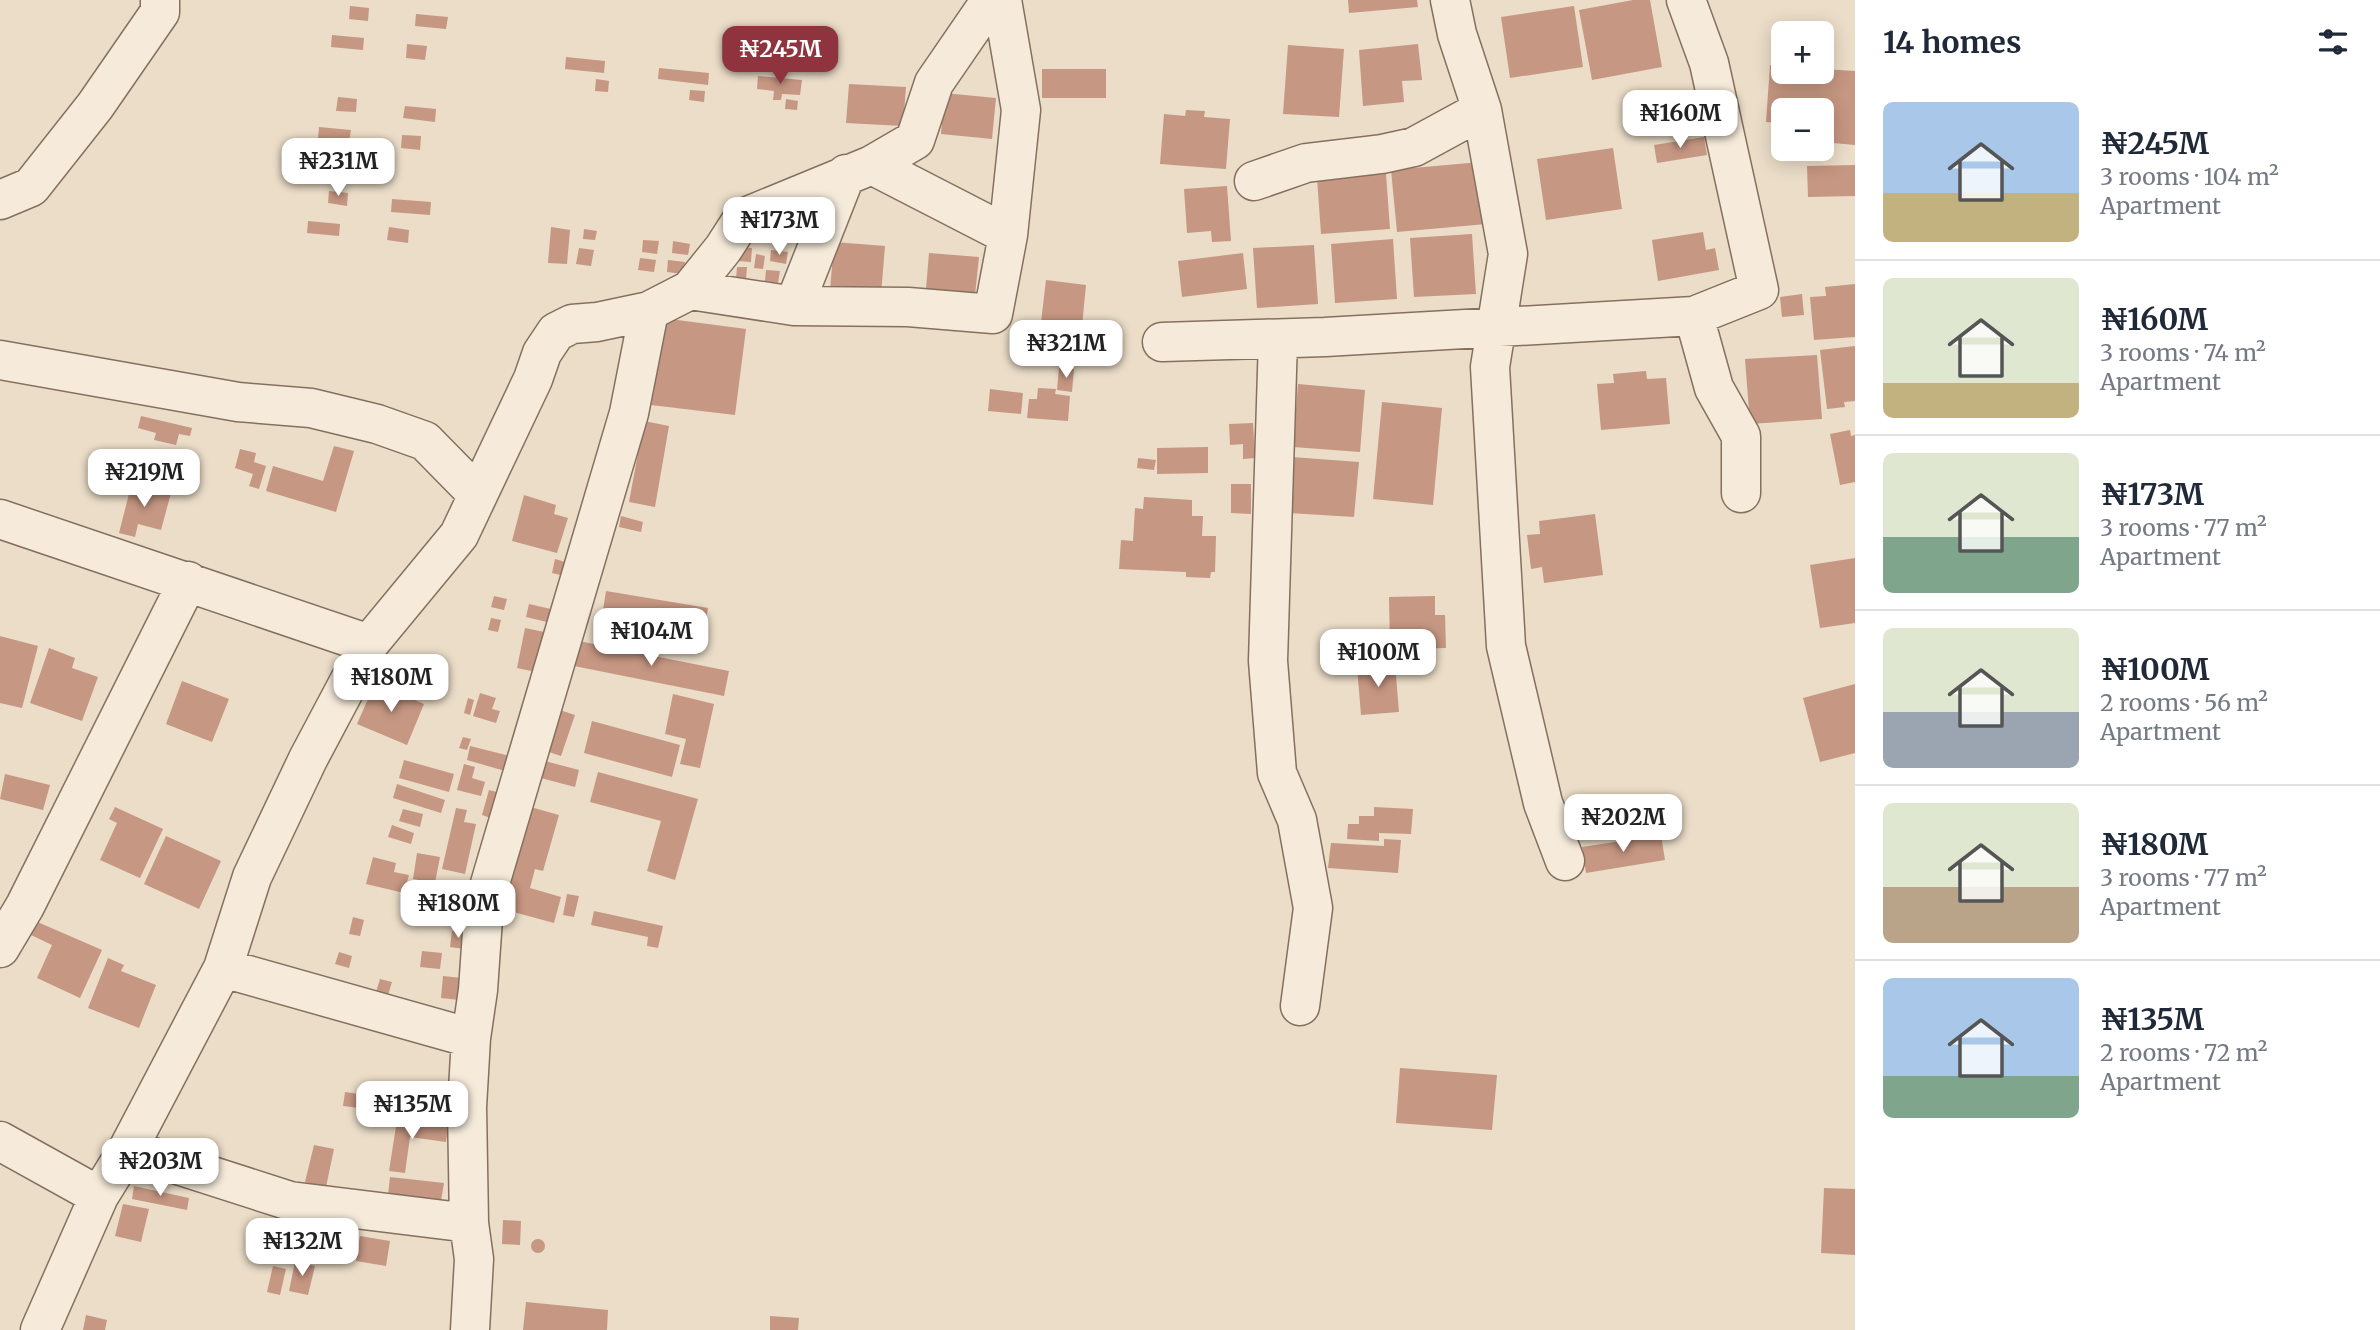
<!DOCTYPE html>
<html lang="en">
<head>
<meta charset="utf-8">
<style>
	:root { --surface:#fff; --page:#f2f2f3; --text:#1f2937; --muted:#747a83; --line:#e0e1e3; --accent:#8f343e }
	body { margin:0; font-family:Merriweather,serif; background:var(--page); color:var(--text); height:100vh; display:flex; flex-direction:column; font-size:26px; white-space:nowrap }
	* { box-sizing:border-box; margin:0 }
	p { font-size:23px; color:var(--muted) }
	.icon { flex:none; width:38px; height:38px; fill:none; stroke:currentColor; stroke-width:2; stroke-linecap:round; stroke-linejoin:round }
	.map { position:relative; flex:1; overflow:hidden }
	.details { display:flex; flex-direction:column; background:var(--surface); width:525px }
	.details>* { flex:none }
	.tools { position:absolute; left:1771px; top:21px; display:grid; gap:14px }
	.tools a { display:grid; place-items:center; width:63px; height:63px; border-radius:10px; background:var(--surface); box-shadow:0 4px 18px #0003; font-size:35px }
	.price { position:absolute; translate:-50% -60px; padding:0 16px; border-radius:14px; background:#fff; color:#222; font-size:23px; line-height:46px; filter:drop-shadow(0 2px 4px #0008) }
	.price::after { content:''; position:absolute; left:50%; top:42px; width:21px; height:16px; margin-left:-10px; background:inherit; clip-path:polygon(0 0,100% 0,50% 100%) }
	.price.on { background:var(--accent); color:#fff }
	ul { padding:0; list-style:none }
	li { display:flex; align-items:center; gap:21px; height:175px; padding:0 28px }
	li+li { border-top:2px solid var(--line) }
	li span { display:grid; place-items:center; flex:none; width:196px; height:140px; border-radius:10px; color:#555 }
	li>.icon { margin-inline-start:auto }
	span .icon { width:84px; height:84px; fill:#fffc; stroke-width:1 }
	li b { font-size:30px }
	h2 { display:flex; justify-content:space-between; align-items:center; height:84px; padding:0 28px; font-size:30px }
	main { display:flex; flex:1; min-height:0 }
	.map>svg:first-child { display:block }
	.building { fill:#c69782 }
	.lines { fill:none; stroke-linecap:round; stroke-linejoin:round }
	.minor-casing { stroke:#85705f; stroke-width:41 }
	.minor { stroke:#f6ebdb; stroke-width:38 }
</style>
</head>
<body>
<main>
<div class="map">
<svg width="1855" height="1330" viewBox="0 0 1855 1330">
	<rect width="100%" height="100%" fill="#ebddc8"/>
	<path class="building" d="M1348 0H1417L1418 7 1349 13Z
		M1633 0H1650L1662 67 1592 80 1579 10Z
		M350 6 369 8 368 21 349 19Z
		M1574 6 1583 67 1510 78 1501 17Z
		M416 14 448 17 446 29 415 26Z
		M332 35 364 38 363 50 331 47Z
		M407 44 427 46 425 60 406 58Z
		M1418 44 1422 80 1402 81 1404 102 1363 106 1359 50Z
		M1288 45 1344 49 1339 117 1283 114Z
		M566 57 605 61 604 73 565 69Z
		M1770 65 1783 66V72H1822V69L1855 71V145L1822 142V110H1783V123L1766 122Z
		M659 68 709 73 708 85 658 79Z
		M1042 69H1106V98H1042Z
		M758 76 802 80 800 95 782 94 781 100H773L774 91 757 89Z
		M596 79 609 81 608 92 595 91Z
		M849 84 906 87 903 126 846 123Z
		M690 90 705 91 704 102 689 100Z
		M944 93 996 98 992 139 941 134Z
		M338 97 357 99 356 112 336 111Z
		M786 99 798 101 797 110 785 109Z
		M405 106 436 109 435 122 403 118Z
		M1186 110 1205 111 1204 117 1230 119 1226 169 1160 164 1164 114 1185 116Z
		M319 127 351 130 349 142 318 139Z
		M402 135 421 136 420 150 401 148Z
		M1704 137 1707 155 1657 163 1654 145Z
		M1613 148 1622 209 1546 220 1537 159Z
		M1480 162 1486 224 1397 232 1391 170Z
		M1855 165V196L1808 197 1807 166Z
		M1386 174 1390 229 1321 234 1317 178Z
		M1227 186 1231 241 1212 242 1211 231 1187 233 1184 189Z
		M329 191 348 193 347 206 328 203Z
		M392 199 431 202 430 215 391 212Z
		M308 221 340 224 339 236 307 233Z
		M389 227 409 230 408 243 387 240Z
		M551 227 570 230 567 264 548 263Z
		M584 229 597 231 595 240 583 239Z
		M1703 232 1706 250 1715 248 1719 270 1658 281 1652 240Z
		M1472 234 1476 294 1414 297 1410 238Z
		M1393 239 1397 299 1335 303 1331 244Z
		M643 240 659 241 657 254 642 252Z
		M673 241 690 244 688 255 672 253Z
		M834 242 885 246 881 295 830 291Z
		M1314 245 1318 304 1257 308 1253 248Z
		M739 247 752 248 751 262 738 261Z
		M579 248 594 250 591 266 576 264Z
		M771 250 788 252 786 264 770 261Z
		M929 253 979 257 974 305 925 301Z
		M1243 253 1247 289 1182 297 1178 261Z
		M756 254 765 256 763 269 754 268Z
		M640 258 656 260 654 272 638 270Z
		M668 260 685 262 683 274 667 272Z
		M737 267H747L746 280 736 279Z
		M766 270 780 271 778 283 765 281Z
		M1046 280 1086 285 1082 326 1041 322Z
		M1855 284V337L1814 340 1810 297 1826 296 1825 287Z
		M1802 294 1804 315 1782 317 1780 297Z
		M662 318 746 329 735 415 651 405Z
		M1038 346 1056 347V359H1038Z
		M1855 346V401L1844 402 1845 407 1827 409 1820 350Z
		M1817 355 1822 419 1750 424 1745 359Z
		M1059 368 1074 369 1072 392 1057 390Z
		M1646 371 1647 379 1666 378 1670 424 1601 430 1597 384 1614 383 1613 374Z
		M1298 384 1365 390 1360 452 1293 447Z
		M1038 388 1056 389 1055 394 1070 396 1068 421 1027 418 1029 399H1037Z
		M990 389 1023 393 1021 414 988 411Z
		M1382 402 1442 408 1433 505 1373 499Z
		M141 416 192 428 190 436 179 434 176 445 154 440 156 433 138 428Z
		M644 421 669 426 655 507 629 502Z
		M1253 423 1255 458 1243 459V444L1230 445 1229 424Z
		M1850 430 1851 436 1855 435V482L1840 485 1830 434Z
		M334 446 354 451 336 512 266 491 273 466 323 481Z
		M1208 447V473L1157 474V448Z
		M240 449 256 453 254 462 266 466 259 489 249 486 253 474 235 468Z
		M1292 457 1359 462 1354 517 1289 513Z
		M1138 458 1156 460 1154 470 1137 468Z
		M132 482 171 493 161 530 138 524 135 537 119 533Z
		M1231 484H1251V514L1231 513Z
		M524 495 556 505 554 514 568 518 557 553 512 541Z
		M1144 497 1192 500V516H1203L1202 536H1216L1215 572H1211L1210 578 1186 577V572L1119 569 1121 540 1133 541 1135 508 1143 509Z
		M1595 514 1603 575 1544 583 1542 567 1531 569 1527 535 1540 534 1539 521Z
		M621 516 643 522 641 532 619 527Z
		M1855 558V623L1820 628 1810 565Z
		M555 559 572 564 568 577 552 573Z
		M606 591 708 608 700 654 599 636Z
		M494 596 507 599 504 610 491 607Z
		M1435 596V615H1445L1446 648 1390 649 1389 597Z
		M529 604 551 609 547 622 526 617Z
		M491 618 501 620 498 632 488 630Z
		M525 628 549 633 541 673 517 668Z
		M0 636 38 646 22 708 0 703Z
		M579 641 729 671 724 696 574 666Z
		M49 648 75 658 72 668 98 677 82 721 30 703Z
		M1395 664 1399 712 1361 715 1357 667Z
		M182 681 229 699 212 742 166 724Z
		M375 683 424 704 407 745 357 724Z
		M1855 684V753L1820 762 1803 698Z
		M480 693 496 698 492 709 500 711 496 723 473 716Z
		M673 694 714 704 700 768 680 764 686 739 665 734Z
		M468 698 474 700 470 715 464 713Z
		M560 710 575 715 561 756 546 751Z
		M592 721 680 745 672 777 584 753Z
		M463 737 471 739 467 750 459 748Z
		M470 746 510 756 505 771 467 760Z
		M404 760 454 774 449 792 399 778Z
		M541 760 579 770 575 787 537 777Z
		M464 764 475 767 472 778 485 782 481 796 457 790Z
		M598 772 698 799 675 880 647 871 661 821 590 802Z
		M5 774 50 785 43 810 0 799Z
		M397 784 445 800 441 813 393 798Z
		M489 790 504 794 496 820 482 815Z
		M1650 794 1654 825 1573 835 1570 803Z
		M527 806 559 815 543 871 535 869 530 888 561 897 554 923 499 908Z
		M115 807 163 829 140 878 100 860 117 823 109 819Z
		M1374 807 1413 809 1411 834 1379 833V841L1347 839 1348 824H1359V816H1374Z
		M456 808 467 810 464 822 476 824 465 874 442 869Z
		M403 809 423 814 420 827 399 821Z
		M392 825 414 833 411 844 388 837Z
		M1661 835 1665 860 1586 873 1582 847Z
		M166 836 221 861 199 909 144 884Z
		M1384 839 1401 840 1398 873 1328 868 1331 843 1384 846Z
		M417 853 440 857 435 883 413 879Z
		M373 857 396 863 394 872 409 875 404 893 366 884Z
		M567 894 579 896 574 917 563 915Z
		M594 911 663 926 658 948 647 946 648 937 591 925Z
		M353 917 364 920 360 936 349 934Z
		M33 920 102 950 80 998 37 978 52 945 27 933Z
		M452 931 466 932 464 949 450 947Z
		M422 951 442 953 440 969 420 967Z
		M339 952 352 956 349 968 335 964Z
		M108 958 124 965 121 971 156 985 139 1028 88 1008Z
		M443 976 462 978 459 1000 441 998Z
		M380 979 392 982 388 995 376 992Z
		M1400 1068 1497 1075 1492 1130 1396 1123Z
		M345 1092 395 1099 393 1112 343 1106Z
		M397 1120 448 1127 446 1142 410 1137 405 1173 389 1171Z
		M314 1145 334 1149 326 1187 305 1182Z
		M390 1177 444 1183 441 1201 388 1195Z
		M134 1186 189 1198 187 1210 132 1199Z
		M1824 1188 1855 1189V1255L1821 1253Z
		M123 1204 149 1209 141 1242 115 1236Z
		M274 1218 293 1221 291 1237 272 1234Z
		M503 1220 521 1221 520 1245 502 1244Z
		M305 1227 327 1230 322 1260 300 1257Z
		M360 1236 390 1241 386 1266 356 1261Z
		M256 1239 269 1242 266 1253 254 1250Z
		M531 1246a7 7 0 1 1 14 0a7 7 0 1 1-14 0Z
		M280 1242 293 1244 291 1258 277 1255Z
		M295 1262 315 1266 308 1295 289 1291Z
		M273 1266 286 1269 280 1295 267 1292Z
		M526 1302 608 1310 607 1330H523Z
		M86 1315 107 1320 105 1330H83Z
		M770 1316 799 1318 798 1330H770Z"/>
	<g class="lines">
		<g class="minor-casing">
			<path id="minor" d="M1002 0 1021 110 1008 235
				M1482 110 1508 254 1490 367 1506 646 1543 803 1565 861
				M1254 181 1306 163 1382 154 1414 147 1482 110 1457 34 1450 0
				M0 200 31 187 95 106 160 12V0
				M690 290 794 306 908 307 993 314 1008 235 872 165
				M794 306 846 174
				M1694 316 1714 388 1741 436V493
				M1278 339 1268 661 1277 773 1297 820 1313 908 1300 1006
				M1162 342 1325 337 1694 316 1759 290 1709 63 1686 0
				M0 360 238 402 311 408 377 424 425 441 478 495
				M0 519 369 644
				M0 948 25 906 188 581
				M223 968 471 1038
				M0 1141 99 1196
				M128 1149 290 1201 469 1223
				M40 1330 99 1196 128 1149 223 968 252 877 308 759 369 644 459 535 533 379 542 353 556 332 572 324 597 322 649 311 690 290 723 249 743 218 872 165 915 140 934 83 991 0
				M470 1330 474 1259 469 1223 467 1107 471 1038 478 990 484 904 629 413 649 311"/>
		</g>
		<use href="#minor" class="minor"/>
	</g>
</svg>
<div class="tools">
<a>+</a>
<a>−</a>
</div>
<b class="price on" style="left:780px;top:86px">₦245M</b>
<b class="price" style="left:1680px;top:150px">₦160M</b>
<b class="price" style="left:338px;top:198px">₦231M</b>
<b class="price" style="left:779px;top:257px">₦173M</b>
<b class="price" style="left:1066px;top:380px">₦321M</b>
<b class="price" style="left:144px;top:509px">₦219M</b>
<b class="price" style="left:651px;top:668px">₦104M</b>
<b class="price" style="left:1378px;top:689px">₦100M</b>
<b class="price" style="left:391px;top:714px">₦180M</b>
<b class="price" style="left:1623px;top:854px">₦202M</b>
<b class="price" style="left:458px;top:940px">₦180M</b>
<b class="price" style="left:412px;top:1141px">₦135M</b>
<b class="price" style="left:160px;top:1198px">₦203M</b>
<b class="price" style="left:302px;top:1278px">₦132M</b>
</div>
<section class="details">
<h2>14 homes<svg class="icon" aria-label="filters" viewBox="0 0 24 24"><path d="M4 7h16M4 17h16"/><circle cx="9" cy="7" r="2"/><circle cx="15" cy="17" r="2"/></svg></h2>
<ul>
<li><span style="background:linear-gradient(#a9c7e8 65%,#c2b280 0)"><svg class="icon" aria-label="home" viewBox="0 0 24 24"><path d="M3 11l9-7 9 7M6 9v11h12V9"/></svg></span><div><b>₦245M</b><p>3 rooms · 104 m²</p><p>Apartment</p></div></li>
<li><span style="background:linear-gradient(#dfe7d0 75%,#c2b280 0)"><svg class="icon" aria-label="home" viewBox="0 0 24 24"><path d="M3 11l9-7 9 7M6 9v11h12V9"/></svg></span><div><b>₦160M</b><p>3 rooms · 74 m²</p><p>Apartment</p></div></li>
<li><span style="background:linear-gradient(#dfe7d0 60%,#7fa58c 0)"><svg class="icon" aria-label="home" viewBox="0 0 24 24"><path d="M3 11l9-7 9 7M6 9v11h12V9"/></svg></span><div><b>₦173M</b><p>3 rooms · 77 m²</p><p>Apartment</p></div></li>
<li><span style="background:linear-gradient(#dfe7d0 60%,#9aa5b1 0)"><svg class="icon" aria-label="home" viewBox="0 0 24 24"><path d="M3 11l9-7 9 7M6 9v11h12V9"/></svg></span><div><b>₦100M</b><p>2 rooms · 56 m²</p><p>Apartment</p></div></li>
<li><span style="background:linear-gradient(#dfe7d0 60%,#b9a48a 0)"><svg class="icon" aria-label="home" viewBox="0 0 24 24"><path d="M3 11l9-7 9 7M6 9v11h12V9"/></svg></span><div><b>₦180M</b><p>3 rooms · 77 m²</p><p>Apartment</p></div></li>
<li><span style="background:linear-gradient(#a9c7e8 70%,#7fa58c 0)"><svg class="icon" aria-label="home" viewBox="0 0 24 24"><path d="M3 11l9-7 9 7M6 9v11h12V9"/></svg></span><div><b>₦135M</b><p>2 rooms · 72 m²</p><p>Apartment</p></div></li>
</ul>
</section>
</main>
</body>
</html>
